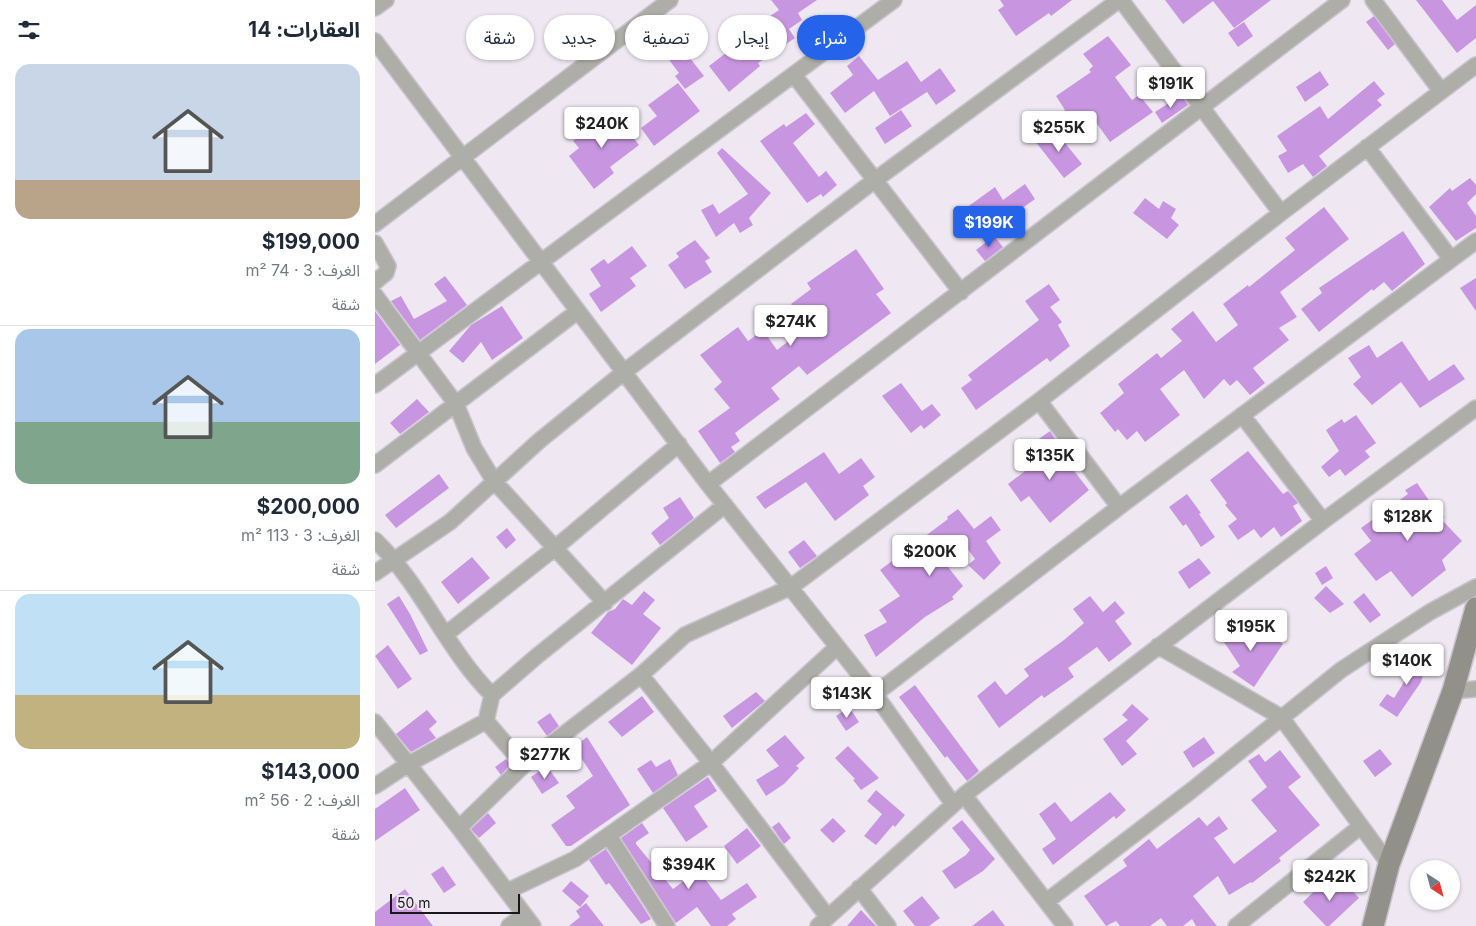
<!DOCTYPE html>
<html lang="ar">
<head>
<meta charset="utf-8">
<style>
	:root { --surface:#fff; --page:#f2f2f3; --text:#1f2937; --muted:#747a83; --line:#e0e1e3; --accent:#2563eb }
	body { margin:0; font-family:Inter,"Noto Sans Arabic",sans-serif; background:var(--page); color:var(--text); direction:rtl; height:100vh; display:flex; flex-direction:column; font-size:19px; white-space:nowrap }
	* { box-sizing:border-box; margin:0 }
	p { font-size:16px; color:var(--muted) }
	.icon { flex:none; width:28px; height:28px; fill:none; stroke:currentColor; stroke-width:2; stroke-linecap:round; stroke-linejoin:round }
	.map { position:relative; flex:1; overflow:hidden; direction:ltr }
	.drawer { display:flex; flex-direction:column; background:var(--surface); width:375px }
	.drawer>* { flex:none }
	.banner { position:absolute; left:15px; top:15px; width:475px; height:45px; direction:rtl; display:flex; gap:10px }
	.needle { width:32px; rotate:144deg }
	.controls { position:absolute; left:1035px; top:860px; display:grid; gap:10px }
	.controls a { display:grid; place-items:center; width:50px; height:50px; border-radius:50%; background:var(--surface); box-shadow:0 1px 4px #0004; font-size:25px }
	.scale { position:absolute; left:15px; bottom:12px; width:130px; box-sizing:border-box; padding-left:5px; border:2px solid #1b181c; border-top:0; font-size:14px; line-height:18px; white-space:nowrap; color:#1b181c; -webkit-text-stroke:4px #efe8f3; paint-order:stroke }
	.price { position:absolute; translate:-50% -42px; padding:0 11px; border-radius:5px; background:#fff; color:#222; font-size:16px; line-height:32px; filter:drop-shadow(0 1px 2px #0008) }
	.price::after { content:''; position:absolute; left:50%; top:30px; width:15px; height:11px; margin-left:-8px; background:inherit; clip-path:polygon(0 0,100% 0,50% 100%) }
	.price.active { background:var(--accent); color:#fff }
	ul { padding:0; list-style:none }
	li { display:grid; align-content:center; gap:10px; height:265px; padding:0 15px }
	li+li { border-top:1px solid var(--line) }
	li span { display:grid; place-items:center; height:155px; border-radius:15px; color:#555 }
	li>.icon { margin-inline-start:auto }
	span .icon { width:90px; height:90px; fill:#fffc; stroke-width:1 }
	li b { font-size:21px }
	h2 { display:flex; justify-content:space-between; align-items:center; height:60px; padding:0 15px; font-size:21px }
	.chip { padding:0 18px; border-radius:22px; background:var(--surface); box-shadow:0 1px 4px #0004; font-size:18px; line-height:45px }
	.chip.active { background:var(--accent); color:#fff }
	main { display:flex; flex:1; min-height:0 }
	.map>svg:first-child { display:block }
	.building { fill:#c896e0 }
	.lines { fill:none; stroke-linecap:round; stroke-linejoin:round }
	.street-casing { stroke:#c9c3cc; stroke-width:18 }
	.secondary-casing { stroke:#c9c3cc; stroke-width:24 }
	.street { stroke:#aeaea9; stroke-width:15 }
	.secondary { stroke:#919189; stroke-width:21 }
</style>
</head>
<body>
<main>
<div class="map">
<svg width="1101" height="926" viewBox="0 0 1101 926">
	<rect width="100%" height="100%" fill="#efe8f3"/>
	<path class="building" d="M396 0H442L423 13 427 20 414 29 420 38 383 63 385 66 354 92 334 66 364 43 361 39 404 10Z
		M625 0H697L676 16 674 13 641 36 623 10 629 6Z
		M790 0H896L859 28 838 1 808 24Z
		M1041 0H1067L1082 20 1101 5V38L1082 53Z
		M999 16 1020 44 1013 50 991 22Z
		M869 22 878 36 863 47 853 33Z
		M289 25 329 76 310 89 300 76 304 73 276 36Z
		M733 36 756 65 740 77 757 100 764 95 778 112 735 142 715 114 697 129 686 114 690 110 681 96 716 72 714 70 718 66 708 54Z
		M484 56 503 80 532 61 546 82 565 68 581 91 561 105 552 92 515 116 499 91 470 113 455 93 478 75 472 66Z
		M945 71 954 85 930 102 921 87Z
		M999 81 1010 94 1002 100 1007 105 944 156 952 166 938 177 928 164 913 173 903 156 912 151 902 136 945 106 953 119Z
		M303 83 325 111 279 146 266 128 282 116 273 105Z
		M806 95 813 105 787 123 780 112Z
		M526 110 537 126 510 144 500 128Z
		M237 111 264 145 235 167 239 173 219 189 194 156 204 148 198 141Z
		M431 113 440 124 418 143 444 177 451 171 462 185 448 197 446 194 432 203 385 141 409 124 411 127Z
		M678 128 707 164 689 178 660 141Z
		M347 148 396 193 374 218 378 225 365 233 359 223 341 237 326 210 338 204 344 214 373 194 342 153Z
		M1095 178 1101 185V194L1092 203 1101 216V228L1081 241 1054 207 1075 188 1077 191Z
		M650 184 660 199 612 234 591 208 620 187 628 200Z
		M770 198 784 209 788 201 801 209 796 218 804 225 792 239 758 213Z
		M949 207 974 239 905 292 922 317 904 328 914 340 878 368 890 383 875 395 862 380 855 386 849 379 829 399 809 370 785 389 805 415 770 442 762 431 752 440 743 429 740 432 725 413 749 393 743 384 782 353 786 358 807 341 796 329 818 311 841 342 863 325 848 304 873 285 874 287 920 250 910 238Z
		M1028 231 1050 264 1017 291 1009 282 998 291 997 289 944 332 926 309 947 293 944 288Z
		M619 236 628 247 610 261 601 250Z
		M320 240 335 258 330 261 337 272 310 289 293 265 304 257 301 253Z
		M257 246 272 266 255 278 261 286 226 312 214 294 226 286 215 269 229 259 233 264Z
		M481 249 509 289 501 294 516 313 432 375 424 366 396 388 405 399 360 433 365 441 356 447 360 452 345 463 323 431 355 408 339 389 347 382 325 355 363 327 373 341 388 330 402 350 433 326 416 304 436 289 432 283Z
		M70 276 92 305 45 340 16 301 26 296 39 319 72 301 59 284Z
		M1101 278V311L1085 288Z
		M674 284 685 300 675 307 687 322 683 325 695 346 675 362 672 358 601 410 586 388 597 380 593 375 664 320 650 301Z
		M127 306 148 338 117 360 106 342 88 363 74 351 96 325Z
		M0 311 29 350 25 345 0 364Z
		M1027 341 1054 381 1079 364 1090 379 1045 408 1026 382 997 405 978 384 986 377 973 358 994 345 1002 358Z
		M526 383 547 411 557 404 566 415 549 429 546 425 536 433 507 396Z
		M42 399 54 412 25 434 15 423Z
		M981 415 1001 443 990 451 995 457 970 476 965 469 954 477 946 467 964 451 951 430 967 419 969 423Z
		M675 431 694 460 692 462 714 490 675 523 654 496 646 502 633 484 671 455 661 441Z
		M873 451 908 494 913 491 923 503 918 506 927 521 906 537 899 527 886 538 879 529 863 540 853 526 862 519 850 505 852 503 835 480Z
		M449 452 464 474 486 458 500 477 488 486 494 495 460 521 431 482 390 509 381 497Z
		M64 474 74 488 21 528 10 515Z
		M1042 483 1062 512 1069 517 1067 520 1087 541 1067 560 1071 570 1037 597 1016 571 1001 581 979 554 996 541 986 528 1033 494 1030 490Z
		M812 494 826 513 824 514 840 537 826 547 811 524 808 526 794 507Z
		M305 497 319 518 285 545 276 533 294 518 288 508Z
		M583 509 599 529 616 516 626 530 611 541 626 563 609 580 593 565 600 559 583 536 562 553 588 586 577 597 579 599 550 617 501 657 489 635 512 622 504 610 525 596 505 570 573 519 572 517Z
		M132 528 141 540 131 549 121 537Z
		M429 540 442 556 425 568 413 552Z
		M97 557 115 578 83 604 66 582Z
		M824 558 836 573 814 589 803 572Z
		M951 566 958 578 947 585 940 573Z
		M951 586 969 604 955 613 939 598Z
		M269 591 280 600 268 614 286 628 257 665 216 633 233 612 240 609 248 599 257 605Z
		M989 593 1006 615 995 623 978 602Z
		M24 596 35 614 53 651 45 655 12 604Z
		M715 596 728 612 740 601 750 613 740 621 757 644 734 662 722 647 693 668 699 677 669 698 667 695 624 728 602 696 620 681 631 695 654 676 649 669 689 640 709 623 698 609Z
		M850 623 874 639 882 627 908 644 879 687 857 672 865 666 843 633Z
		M1053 644 1056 646 1046 682 1022 717 1004 705 1012 694 1019 698Z
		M13 645 37 679 23 689 0 656Z
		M540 685 604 771 592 781 572 756 570 758 524 697Z
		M381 692 390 701 357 728 348 716Z
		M267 696 279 712 247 737 233 722Z
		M757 704 774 719 751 741 762 754 747 766 728 739 753 720 747 715Z
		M474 707 484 722 471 731 461 716Z
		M52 710 62 722 54 729 61 738 36 752 21 734Z
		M175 713 184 726 172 736 162 722Z
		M410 735 430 758 421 766 424 768 409 784 391 796 381 780 404 766 391 750Z
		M212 737 255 805 196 846H191L176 825 200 808 191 796 218 776 199 747Z
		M829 737 840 753 818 768 808 752Z
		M473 746 504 778 486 790 478 780 480 779 460 758Z
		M1005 749 1017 764 1000 777 988 761Z
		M905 750 926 777 913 787 945 825 904 858 906 861 877 883 876 882 854 895 843 876 818 896 842 926H821L817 919 808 926H792L786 918 775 926H745L741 921 731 926 709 896 752 866 748 860 774 839 782 849 824 817 832 826 844 816 853 829 839 838 859 864 902 831 876 800 892 787 873 761 884 754 890 762Z
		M131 759 136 764 126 775 120 767Z
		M295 759 303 775 278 793 262 769 276 760 281 767Z
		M172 766 184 783 167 794 156 777Z
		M333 777 342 791 319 806 333 827 311 842 288 808Z
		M30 788 45 810 0 841V809Z
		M501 790 530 815 520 827 518 825 501 845 489 836 507 814 492 801Z
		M735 792 751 810 741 819 739 816 678 865 667 849 681 839 664 814 680 802 696 822Z
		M113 813 121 823 104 838 96 829Z
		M458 818 471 831 458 843 445 830Z
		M587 820 620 859 608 871 580 889 567 871 591 855 595 850 577 828Z
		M404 822 416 838 409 844 397 827Z
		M267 823 274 833 261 842V844L298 889 323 870 346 900 372 883 382 897 357 914 361 919 352 926H336L322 907 301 923 246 838Z
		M372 828 386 846 362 864 349 846Z
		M231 849 276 919 266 924 234 883 231 885 214 860Z
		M68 866 81 885 69 893 56 874Z
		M952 879 964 891 971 884 984 898 954 926H951L928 902Z
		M196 881 214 896 205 907 187 891Z
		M30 889 58 926H0V912Z
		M547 896 565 918 554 926H540L528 911Z
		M211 903 229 926H194L205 917 201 911Z
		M486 910 501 926H472Z
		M618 910 630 926H597Z"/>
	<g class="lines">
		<g class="street-casing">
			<path id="street" d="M746 0 906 213
				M998 0 1066 91
				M0 8 11 0
				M0 41 333 484 500 694 578 804
				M419 75 586 292
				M992 147 1076 259
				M0 224 295 0
				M0 243 13 266 11 273 0 282
				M0 295 81 404 99 448 119 481 230 603
				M0 385 519 0
				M664 401 744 507
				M867 415 948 521
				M0 465 203 311
				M333 484 967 0
				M0 540C47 585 71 649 117 695
				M0 573 75 522 164 441 249 372 500 180 744 0
				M71 634 180 548 304 444
				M783 646 906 717 986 826 861 926
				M266 675 336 763 452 916
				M1078 691 1101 689
				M500 694 744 507 1101 241
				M111 721 117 695 162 656 350 505
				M0 722 84 828 158 926
				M0 786 32 765 111 721 149 765
				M589 795 690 926
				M986 826 1014 864
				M84 828 149 765 266 675 310 635 416 587 664 401 906 213 1101 65
				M234 836 292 926
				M484 888 513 926
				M133 891 200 859 336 763 462 647
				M672 901 817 790 966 670 1055 612 1101 587
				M134 926 149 915
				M443 926 589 795 948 521 1101 408"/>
		</g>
		<g class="secondary-casing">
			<path id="secondary" d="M998 926 1014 864 1078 691 1101 608"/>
		</g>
		<use href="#street" class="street"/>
		<use href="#secondary" class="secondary"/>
	</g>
</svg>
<div class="controls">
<a><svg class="needle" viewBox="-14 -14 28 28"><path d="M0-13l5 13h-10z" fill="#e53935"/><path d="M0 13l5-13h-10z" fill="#747a83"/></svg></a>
</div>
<div class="scale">50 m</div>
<b class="price" style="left:796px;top:109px">$191K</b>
<b class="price" style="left:227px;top:149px">$240K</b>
<b class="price" style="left:684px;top:153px">$255K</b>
<b class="price active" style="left:614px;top:248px">$199K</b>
<b class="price" style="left:416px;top:347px">$274K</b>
<b class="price" style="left:675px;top:481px">$135K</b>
<b class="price" style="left:1033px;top:542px">$128K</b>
<b class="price" style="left:555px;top:577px">$200K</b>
<b class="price" style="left:876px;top:652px">$195K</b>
<b class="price" style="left:1032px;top:686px">$140K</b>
<b class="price" style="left:472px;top:719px">$143K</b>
<b class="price" style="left:170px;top:780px">$277K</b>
<b class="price" style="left:314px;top:890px">$394K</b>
<b class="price" style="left:955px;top:902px">$242K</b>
<div class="banner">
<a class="chip active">شراء</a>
<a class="chip">إيجار</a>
<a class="chip">تصفية</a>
<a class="chip">جديد</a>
<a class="chip">شقة</a>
</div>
</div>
<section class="drawer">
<h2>العقارات: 14<svg class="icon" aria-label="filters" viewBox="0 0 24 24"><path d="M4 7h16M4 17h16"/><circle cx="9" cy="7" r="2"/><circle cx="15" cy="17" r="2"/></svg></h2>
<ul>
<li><span style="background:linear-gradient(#c9d6e8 75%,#b9a48a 0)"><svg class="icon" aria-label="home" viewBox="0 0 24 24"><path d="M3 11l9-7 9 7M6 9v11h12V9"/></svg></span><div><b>$199,000</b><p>الغرف: 3 · 74 m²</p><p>شقة</p></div></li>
<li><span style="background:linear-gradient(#a9c7e8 60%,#7fa58c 0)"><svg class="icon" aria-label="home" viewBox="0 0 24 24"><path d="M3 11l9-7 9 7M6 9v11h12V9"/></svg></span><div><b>$200,000</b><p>الغرف: 3 · 113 m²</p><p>شقة</p></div></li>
<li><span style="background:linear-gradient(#bfe0f5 65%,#c2b280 0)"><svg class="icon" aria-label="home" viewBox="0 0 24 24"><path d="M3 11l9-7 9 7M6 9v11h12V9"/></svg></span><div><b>$143,000</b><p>الغرف: 2 · 56 m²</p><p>شقة</p></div></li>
</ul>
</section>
</main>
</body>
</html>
